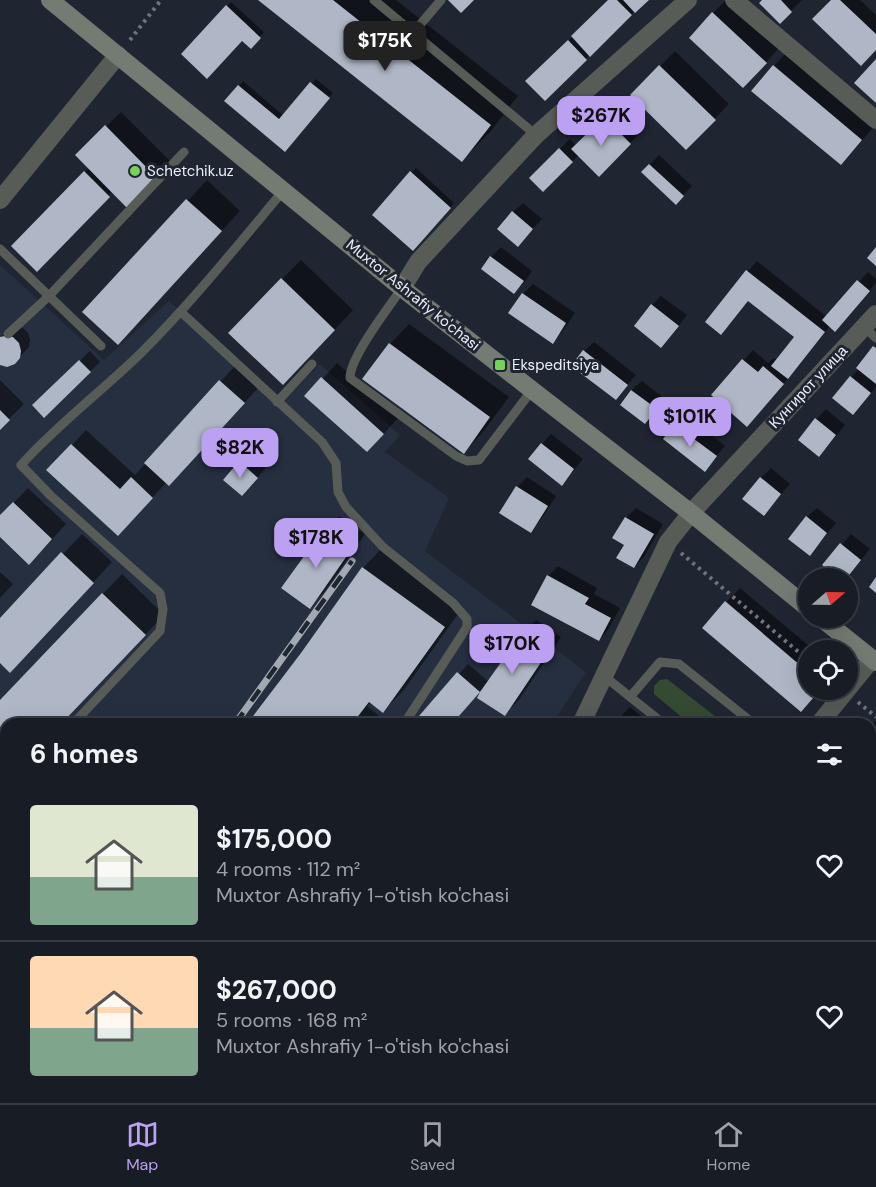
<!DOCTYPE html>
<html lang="en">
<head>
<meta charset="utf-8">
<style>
	:root { --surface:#171c25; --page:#242932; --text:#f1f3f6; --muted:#9ea1a7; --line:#363a42; --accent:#bca0f2 }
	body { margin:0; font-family:"DM Sans",sans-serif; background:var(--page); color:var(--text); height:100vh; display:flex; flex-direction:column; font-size:22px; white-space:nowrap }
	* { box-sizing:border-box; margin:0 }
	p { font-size:20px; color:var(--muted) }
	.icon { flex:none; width:33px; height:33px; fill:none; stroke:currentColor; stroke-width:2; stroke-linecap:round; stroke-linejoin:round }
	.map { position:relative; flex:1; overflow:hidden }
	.sheet { position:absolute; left:0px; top:718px; width:876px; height:386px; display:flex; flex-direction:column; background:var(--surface); border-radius:18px 18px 0 0; box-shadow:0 6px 24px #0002,0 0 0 2px var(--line) }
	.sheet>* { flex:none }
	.needle { width:39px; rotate:70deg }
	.fabs { position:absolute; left:798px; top:568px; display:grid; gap:12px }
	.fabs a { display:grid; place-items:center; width:60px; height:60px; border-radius:50%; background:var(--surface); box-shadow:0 6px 24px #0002,0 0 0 2px var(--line); font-size:30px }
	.price { position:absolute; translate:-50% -51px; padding:0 14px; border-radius:12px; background:var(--accent); color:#111; font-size:20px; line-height:39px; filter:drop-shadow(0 2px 3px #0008) }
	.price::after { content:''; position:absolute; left:50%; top:36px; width:18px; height:14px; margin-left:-9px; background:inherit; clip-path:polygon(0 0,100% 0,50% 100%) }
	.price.current { background:#222; color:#fff }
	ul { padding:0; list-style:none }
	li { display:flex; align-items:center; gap:18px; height:150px; padding:0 30px }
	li+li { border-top:2px solid var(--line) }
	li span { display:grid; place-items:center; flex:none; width:168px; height:120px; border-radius:6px; color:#555 }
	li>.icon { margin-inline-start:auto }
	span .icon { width:72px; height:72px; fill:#fffc; stroke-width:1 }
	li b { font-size:26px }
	h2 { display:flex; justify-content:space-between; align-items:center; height:72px; padding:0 30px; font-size:26px }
	.menu { display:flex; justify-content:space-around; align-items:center; height:84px; border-top:2px solid var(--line); background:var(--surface); font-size:16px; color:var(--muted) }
	.menu a { display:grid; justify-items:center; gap:3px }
	.menu .current { color:var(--accent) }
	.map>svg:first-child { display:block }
	.built { fill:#262f40 }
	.green { fill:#354a30 }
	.shadow { fill:#0007 }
	.building { fill:#afb7c6 }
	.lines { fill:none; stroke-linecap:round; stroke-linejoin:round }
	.path { stroke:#6f757f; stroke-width:4; stroke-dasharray:3 4.5; stroke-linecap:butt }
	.lane { stroke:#585c57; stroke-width:9 }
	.street { stroke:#585c57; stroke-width:18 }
	.secondary { stroke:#747b72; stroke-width:18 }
	.rail-casing { stroke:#a3a9b2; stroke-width:7 }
	.rail { stroke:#1f2631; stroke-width:4.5; stroke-dasharray:14; stroke-linecap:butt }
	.poi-dot { fill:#76d25a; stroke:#1f2631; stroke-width:2 }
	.labels { text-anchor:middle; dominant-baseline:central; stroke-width:6; stroke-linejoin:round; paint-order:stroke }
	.poi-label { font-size:15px; fill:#ecf1f9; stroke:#1f2631; text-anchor:start }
	.street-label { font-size:15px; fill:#ecf1f9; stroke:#1f2631 }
</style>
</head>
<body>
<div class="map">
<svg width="876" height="1103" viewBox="0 0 876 1103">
	<rect width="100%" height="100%" fill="#1f2631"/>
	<path class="built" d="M0 265 104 360 169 301 283 402 320 364 400 435 385 452 449 498 425 551 586 672 552 724H6V1098H332L330 1103H0Z
		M870 1069 876 1073V1103H832L836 1098H870Z"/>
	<path class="green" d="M667 679 725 724H690L654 694V686L660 680Z"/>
	<path class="shadow" d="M260 0H396L518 96 490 132 462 160Z
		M610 0H646L545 99 527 81Z
		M726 0 780 47 758 71 713 13Z
		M764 0H802L780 22Z
		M833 0H860L876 15V48Z
		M231 2 264 32 251 47 242 39 183 54Z
		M675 51 729 104 686 148 632 95Z
		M788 51 876 124 855 149 841 163 774 66Z
		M316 79 333 93 289 146 226 101 243 81 284 116Z
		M614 108 640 133 599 175 579 155 543 190 531 178 570 139 577 146Z
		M121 112 171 162 127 206 113 191 37 270 13 246 90 167 77 155Z
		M659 155 692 186 676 203 643 172Z
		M416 168 454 203 417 245 411 173Z
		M207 180 240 211 137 323 85 312Z
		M523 203 542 219 527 235 513 212Z
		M501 247 532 271 524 283 514 292 491 257Z
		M301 260 353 310 302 364 282 279Z
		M757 261 827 317 868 272 876 279V283L845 320 830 326 797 368 756 415 713 395 753 350 768 363 774 358 777 360 796 336 749 300 731 323 721 333 707 322 748 271Z
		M533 284 575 313 562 332 552 342 510 313 523 294Z
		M661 296 687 315 671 336 661 346 652 305Z
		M409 324 509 397 483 432 464 452 390 344Z
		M16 327 23 328 28 333 30 340 29 347 14 363 0 364V338L9 329Z
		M594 342 636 375 616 398 584 351Z
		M876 345V387L853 413 851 377 859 369 858 368Z
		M90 351 100 362 44 416 34 405Z
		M337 363 398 418 382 436 307 396Z
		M235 366 258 388 184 469 167 482 132 519 72 445 86 430 135 475Z
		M0 380 24 404 0 428Z
		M642 381 665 399 645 422 622 405 632 390Z
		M826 409 845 425 828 446 819 455 800 440 816 419Z
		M685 415 725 446 705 470 675 425Z
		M551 434 583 459 571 474 562 484 542 444Z
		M249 453 266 467 252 485 240 462Z
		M771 468 790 484 764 514 761 478Z
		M527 477 556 496 540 521 531 531 501 512 517 487Z
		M28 488 66 524 44 548 0 535V517Z
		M636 508 663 524 644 557 634 566 626 544 614 538 626 518Z
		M817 508 836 523 819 544 809 554 807 517Z
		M339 516 365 534 324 592 309 607 283 588 324 531Z
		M82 534 112 562 30 651 0 661V621Z
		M851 534 870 549 853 570 844 579H842L824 565Z
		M382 548 463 607 403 691 383 711 371 702 367 706 387 722 385 724H249L303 652 363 568Z
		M558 566 597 588 594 594 620 608 608 630 599 640 548 576Z
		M0 572 13 584 0 598Z
		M122 574 164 615 60 724H6V781L0 787V702Z
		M740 588 815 651H808V690H820L801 710 726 602Z
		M536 620 561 637 519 700 504 714 482 689 451 724H431L422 716 468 664 489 682 522 635Z
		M630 707 651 724H613Z
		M876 721V780L870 775V728Z
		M870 803 873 806 871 808 876 813V816L870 824Z
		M0 822 6 827V894L0 902Z
		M876 1076V1103H854L857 1098H870V1082Z
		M407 1098H422L430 1103H403Z
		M607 1098H707L713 1103H613Z"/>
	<path class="building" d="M258 0H333L491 125 462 162Z
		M448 0H474L461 13Z
		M608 0H617L632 15 590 57 571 36Z
		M623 0H649L635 13Z
		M762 0H781L792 12 780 24 759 3Z
		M831 0H840L876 34V50L861 66 812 19Z
		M226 5 261 38 251 49 242 41 207 79 181 54Z
		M712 12 767 63 743 88 689 38Z
		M568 40 587 60 545 101 525 81Z
		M876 59V103L854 83Z
		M659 65 716 120 686 150 630 95Z
		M773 65 862 140 841 165 751 91Z
		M310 82 330 98 285 152 224 101 238 85 279 119Z
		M604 117 631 144 599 177 571 149Z
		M105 125 157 178 127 208 75 155Z
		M559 148 573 162 543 192 529 178Z
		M649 164 684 196 676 205 641 172Z
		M84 171 110 197 37 272 11 246Z
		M410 171 451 208 413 251 372 215Z
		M186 199 222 231 118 345 82 312Z
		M512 211 533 229 518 247 497 229Z
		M876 247V266L867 258Z
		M490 256 524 281 514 294 481 269Z
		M746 270 825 332 788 379 771 366 794 337 748 301 721 335 705 322Z
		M281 278 335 330 283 385 228 333Z
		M857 280 870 291 835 332 822 320Z
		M522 293 566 323 553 344 508 313Z
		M651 304 679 326 661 348 634 326Z
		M5 336 13 337 19 343 21 351 20 358 15 364 7 367 0 365V337Z
		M389 343 490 417 464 454 362 379Z
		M873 346 876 348V384L856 368Z
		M583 350 628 385 616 400 571 366Z
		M742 359 758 372 763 366 784 384 747 427 711 395Z
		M79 360 91 372 44 418 32 405Z
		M850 376 871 393 853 415 832 398Z
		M321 377 384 434 367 452 304 396Z
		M219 380 245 403 169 486 144 463Z
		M631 390 657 409 645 424 620 405Z
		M0 410 10 420 0 430Z
		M815 418 836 435 819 457 798 440Z
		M674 424 717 456 705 472 663 439Z
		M541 443 574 469 562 486 528 459Z
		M71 444 120 489 131 477 153 498 118 536 46 470Z
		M239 461 258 478 242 496 223 480Z
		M760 477 781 494 764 516 742 499Z
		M516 486 548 506 531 533 499 513Z
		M13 502 52 539 29 565 0 537V515Z
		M806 516 827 533 810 556 788 539Z
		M625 517 654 534 634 568 616 558 624 545 612 538Z
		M323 530 351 550 310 609 281 588Z
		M840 543 861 560 846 579H839L822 565Z
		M61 552 94 583 10 673 0 663V618Z
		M362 567 445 627 383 713 369 702 352 724H247L301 653Z
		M547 575 589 598 585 604 611 618 599 641 531 605Z
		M876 577V593L869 587Z
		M102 593 146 635 61 724H6V782L0 788V700Z
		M725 601 808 672V690H820L801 712 702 628Z
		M521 634 548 652 505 716 477 698 480 692Z
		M457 672 480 692 452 724H429L419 716Z
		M871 724 876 728V782L870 777Z
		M0 848 6 852V891L0 899Z
		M876 973V1000L870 995V981Z
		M6 1024V1067L0 1073V1030Z
		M870 1093 876 1097V1103H852L855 1098H870Z
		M604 1098H663L670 1103H611Z"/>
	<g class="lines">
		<path class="path" d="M130 40 161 0
			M681 553 808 660
			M858 702 876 717"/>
		<path class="lane" d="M374 0 536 135
			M413 33 441 0
			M0 249 49 296 184 152
			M402 288C389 307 350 357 350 378L456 456 467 461 479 460 532 390
			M181 312 322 442 336 463 338 492 346 507 383 547 453 603 467 619V627L404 724
			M864 327 876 338
			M8 334 49 296 101 346
			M277 402 312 364
			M604 676 664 724
			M630 697 660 662 679 664 754 724
			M73 724 160 631 163 609 160 593 51 496 21 465C58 424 102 391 141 353 192 302 237 246 283 191
			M0 801 6 795
			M0 812 6 818
			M870 818 876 823
			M870 941 876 933
			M0 943 6 936
			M870 1084 876 1087
			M485 1098 491 1103
			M556 1098 562 1103
			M764 1098 770 1103
			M6 1103 12 1098
			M271 1103 275 1098
			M524 1103 525 1098
			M806 1103 811 1098"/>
		<path class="street" d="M734 0 876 120
			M0 200 118 55
			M402 288 418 262 536 135 688 0
			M581 724 668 542 691 513 876 314
			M819 724 872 659
			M346 1103 349 1098"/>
		<path class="secondary" d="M50 0 402 288 532 390 691 513 808 608
			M821 618 876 662"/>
		<g class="rail-casing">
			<path id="rail" d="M235 724 352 561
				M0 993 6 989"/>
		</g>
		<use href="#rail" class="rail"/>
	</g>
	<g class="poi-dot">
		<circle cx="135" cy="171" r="6"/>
		<rect x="494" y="359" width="12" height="12" rx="3"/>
	</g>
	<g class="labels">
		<g class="poi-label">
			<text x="147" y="171">Schetchik.uz</text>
			<text x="512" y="365">Ekspeditsiya</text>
		</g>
		<g class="street-label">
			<text transform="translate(413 295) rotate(39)">Muxtor Ashrafiy ko'chasi</text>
			<text transform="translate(808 387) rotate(-47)">Кунгирот улица</text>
		</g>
	</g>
</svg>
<div class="fabs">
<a><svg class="needle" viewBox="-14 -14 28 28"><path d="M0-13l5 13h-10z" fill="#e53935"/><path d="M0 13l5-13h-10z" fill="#9ea1a7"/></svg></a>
<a><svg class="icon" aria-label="locate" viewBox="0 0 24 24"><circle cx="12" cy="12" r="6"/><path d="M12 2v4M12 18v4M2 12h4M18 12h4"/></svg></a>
</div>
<b class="price current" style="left:385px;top:72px">$175K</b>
<b class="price" style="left:601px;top:147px">$267K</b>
<b class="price" style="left:690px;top:448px">$101K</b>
<b class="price" style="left:240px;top:479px">$82K</b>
<b class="price" style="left:316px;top:569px">$178K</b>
<b class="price" style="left:512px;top:675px">$170K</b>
<section class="sheet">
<h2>6 homes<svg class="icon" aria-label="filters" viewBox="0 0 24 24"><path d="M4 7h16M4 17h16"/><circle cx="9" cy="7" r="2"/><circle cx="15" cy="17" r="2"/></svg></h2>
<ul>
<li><span style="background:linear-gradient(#dfe7d0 60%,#7fa58c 0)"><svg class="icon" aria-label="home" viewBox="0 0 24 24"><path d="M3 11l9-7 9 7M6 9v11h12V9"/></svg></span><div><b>$175,000</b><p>4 rooms · 112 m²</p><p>Muxtor Ashrafiy 1-o'tish ko'chasi</p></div><svg class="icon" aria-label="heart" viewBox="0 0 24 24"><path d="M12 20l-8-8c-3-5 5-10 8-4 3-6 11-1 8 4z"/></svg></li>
<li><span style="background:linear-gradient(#ffd9b3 60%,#7fa58c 0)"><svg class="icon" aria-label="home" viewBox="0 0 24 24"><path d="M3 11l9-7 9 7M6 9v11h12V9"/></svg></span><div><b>$267,000</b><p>5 rooms · 168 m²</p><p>Muxtor Ashrafiy 1-o'tish ko'chasi</p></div><svg class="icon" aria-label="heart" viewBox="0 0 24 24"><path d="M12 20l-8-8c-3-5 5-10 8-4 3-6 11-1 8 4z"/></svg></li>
</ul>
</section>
</div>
<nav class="menu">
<a class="current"><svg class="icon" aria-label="map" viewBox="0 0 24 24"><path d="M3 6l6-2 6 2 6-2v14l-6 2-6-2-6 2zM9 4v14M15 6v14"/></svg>Map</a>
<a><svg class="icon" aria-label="saved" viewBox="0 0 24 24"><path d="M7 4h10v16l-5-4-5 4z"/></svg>Saved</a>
<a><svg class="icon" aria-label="home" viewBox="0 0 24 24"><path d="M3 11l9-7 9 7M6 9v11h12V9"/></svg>Home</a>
</nav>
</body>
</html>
